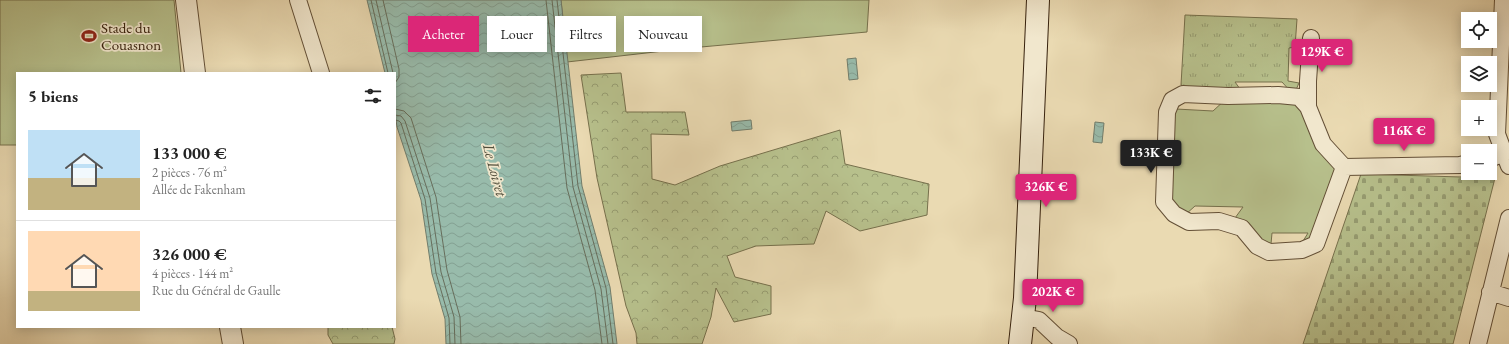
<!DOCTYPE html>
<html lang="fr">
<head>
<meta charset="utf-8">
<style>
	:root { --surface:#fff; --page:#f6f6f6; --text:#222; --muted:#767676; --line:#e0e0e0; --accent:#db2777 }
	body { margin:0; font-family:"EB Garamond",serif; background:var(--page); color:var(--text); height:100vh; display:flex; flex-direction:column; font-size:15px; white-space:nowrap }
	* { box-sizing:border-box; margin:0 }
	p { font-size:13px; color:var(--muted) }
	.icon { flex:none; width:22px; height:22px; fill:none; stroke:currentColor; stroke-width:2; stroke-linecap:round; stroke-linejoin:round }
	.map { position:relative; flex:1; overflow:hidden }
	.drawer { position:absolute; left:16px; top:72px; width:380px; height:256px; display:flex; flex-direction:column; background:var(--surface); border-radius:0px; box-shadow:0 2px 10px #0003 }
	.drawer>* { flex:none }
	.banner { position:absolute; left:408px; top:16px; width:380px; height:36px; display:flex; gap:8px }
	.tools { position:absolute; left:1461px; top:12px; display:grid; gap:8px }
	.tools a { display:grid; place-items:center; width:36px; height:36px; border-radius:0px; background:var(--surface); box-shadow:0 2px 10px #0003; font-size:20px }
	.price { position:absolute; translate:-50% -34px; padding:0 9px; border-radius:4px; background:var(--accent); color:#fff; font-size:13px; line-height:26px; filter:drop-shadow(0 1px 2px #0008) }
	.price::after { content:''; position:absolute; left:50%; top:24px; width:12px; height:9px; margin-left:-6px; background:inherit; clip-path:polygon(0 0,100% 0,50% 100%) }
	.price.selected { background:#222; color:#fff }
	ul { padding:0; list-style:none }
	li { display:flex; align-items:center; gap:12px; height:100px; padding:0 12px }
	li+li { border-top:1px solid var(--line) }
	li span { display:grid; place-items:center; flex:none; width:112px; height:80px; border-radius:0px; color:#555 }
	li>.icon { margin-inline-start:auto }
	span .icon { width:48px; height:48px; fill:#fffc; stroke-width:1 }
	li b { font-size:17px }
	h2 { display:flex; justify-content:space-between; align-items:center; height:48px; padding:0 12px; font-size:17px }
	.chip { padding:0 14px; border-radius:0px; background:var(--surface); box-shadow:0 2px 10px #0003; font-size:14px; line-height:36px }
	.chip.selected { background:var(--accent); color:#fff }
	.map>svg:first-child { display:block }
	.grass { fill:url(#grass-tufts); stroke:#76704c }
	.forest { fill:url(#forest-crowns); stroke:#76704c }
	.cemetery { fill:url(#cemetery-stones); stroke:#76704c }
	.park { fill:#b7c08c; stroke:#76704c }
	.water { fill:url(#water-waves); stroke:#717d6c }
	.lines { fill:none; stroke-linecap:round; stroke-linejoin:round }
	.shore { stroke:#676e5c; stroke-width:1 }
	.minor-casing { stroke:#634f36; stroke-width:18 }
	.tertiary-casing { stroke:#634f36; stroke-width:22 }
	.secondary-casing { stroke:#36210d; stroke-width:24 }
	.minor { stroke:#f1e7cd; stroke-width:16 }
	.tertiary { stroke:#f1e7cd; stroke-width:20 }
	.secondary { stroke:#f1e7cd; stroke-width:22 }
	.labels { text-anchor:middle; dominant-baseline:central; stroke-width:3.5; stroke-linejoin:round; paint-order:stroke }
	.poi-label { font-size:15px; fill:#36210d; stroke:#f1e7cd; text-anchor:start }
	.water-label { font-size:16px; font-style:italic; fill:#534f3c; stroke:#f1e7cd }
</style>
</head>
<body>
<div class="map">
<svg width="1509" height="344" viewBox="0 0 1509 344">
	<defs>
		<pattern id="grass-tufts" width="24" height="20" patternUnits="userSpaceOnUse"><rect width="24" height="20" fill="#b7c08c"/><path d="M3 7l-1-3M5 7V3M7 7l1-3M15 17l-1-3M17 17v-4M19 17l1-3" fill="none" stroke="#969c71"/></pattern>
		<pattern id="forest-crowns" width="20" height="18" patternUnits="userSpaceOnUse"><rect width="20" height="18" fill="#b7c08c"/><path d="M2 6a3 3 0 1 1 6 0M12 15a3 3 0 1 1 6 0" fill="none" stroke="#969c71"/></pattern>
		<pattern id="cemetery-stones" width="16" height="16" patternUnits="userSpaceOnUse"><rect width="16" height="16" fill="#b7c08c"/><path d="M2 7V4a2 2 0 0 1 4 0v3zM10 15v-3a2 2 0 0 1 4 0v3z" fill="#969c71"/></pattern>
		<pattern id="water-waves" width="16" height="10" patternUnits="userSpaceOnUse"><rect width="16" height="10" fill="#98bbab"/><path d="M0 5q4-4 8 0t8 0" fill="none" stroke="#84a092"/></pattern>
	</defs>
	<rect width="100%" height="100%" fill="#eadab2"/>
	<filter id="stains"><feTurbulence type="fractalNoise" baseFrequency=".005" numOctaves="4"/><feColorMatrix values="0 0 0 0 .2 0 0 0 0 .09 0 0 0 0 .02 0 0 0 .5 -.17"/></filter>
	<radialGradient id="worn" r=".72"><stop offset=".6" stop-color="#630" stop-opacity="0"/><stop offset="1" stop-color="#630" stop-opacity=".3"/></radialGradient>
	<path class="grass" d="M1185 15 1297 19 1295 47 1289 48 1288 81 1299 83 1295 92 1292 93 1282 82H1235L1243 93 1186 88 1181 85Z"/>
	<path class="forest" d="M621 73 626 112H685L689 135 651 134 652 179 675 185 720 166 840 130 845 164 929 184 927 215 860 231 826 211 814 244 756 246 727 256 735 277 771 286V314L734 322 716 288 711 317 702 344H637L636 333 626 306 597 178 581 75Z
		M328 327H392L395 339 394 344H333L328 335Z"/>
	<path class="cemetery" d="M1361 174 1495 178 1453 344H1303Z"/>
	<path class="park" d="M0 0H174L181 73H17V145H0Z
		M561 0H869L867 32 690 48 567 62Z
		M1187 99 1176 109 1213 111 1226 99 1293 103 1300 107 1337 170 1313 242 1300 246 1308 233H1272L1271 244 1265 242 1235 218 1243 207 1195 206 1185 215 1170 199 1173 108Z"/>
	<path class="water" d="M367 0H561L582 186 610 287 617 344H446L445 319 432 274 421 200 397 127 395 113V73H385Z
		M856 58 858 79 849 80 847 59Z
		M751 120 752 129 732 131 731 122Z
		M1095 122 1104 123 1102 143 1093 142Z"/>
	<g class="lines">
		<path class="shore" d="M371 0 388 73
			M376 0 393 73
			M383 0 399 69V77L395 83
			M546 0 567 188 595 290 602 344
			M552 0 573 187 601 289 608 344
			M557 0 578 186 606 288 613 344
			M395 109 404 111 411 118 436 197 447 270 460 317 461 344
			M395 115 401 116 405 121 430 198 441 272 454 317 455 344
			M395 120 399 121 401 123 425 199 436 273 449 318 450 344"/>
		<g class="minor-casing">
			<path id="minor" d="M298 0 321 73
				M1503 0 1497 134 1509 166
				M1308 107V81L1311 38
				M1490 159 1504 153
				M1344 167 1316 244 1302 250 1269 252 1257 246 1242 228 1219 221 1189 222 1174 214 1164 202 1167 112 1172 100 1183 94 1228 96 1278 95 1299 97 1308 107 1323 144 1344 167 1460 165 1468 163
				M1490 292 1509 298
				M1023 317 1039 320 1057 337 1069 344
				M1478 344 1509 218"/>
		</g>
		<g class="tertiary-casing">
			<path id="tertiary" d="M186 0 195 73
				M230 327 233 344"/>
		</g>
		<g class="secondary-casing">
			<path id="secondary" d="M1020 344 1025 298 1038 0"/>
		</g>
		<use href="#minor" class="minor"/>
		<use href="#tertiary" class="tertiary"/>
		<use href="#secondary" class="secondary"/>
	</g>
	<defs>
		<g id="stadium-bare" transform="scale(1.2)"><path d="M0-5a6.5 5 0 1 0 0 10a6.5 5 0 1 0 0-10ZM-3.5-1.8h7v3.6h-7Z" fill="#8f2418" stroke="#f1e7cd" stroke-width="2.5" paint-order="stroke"/></g>
	</defs>
	<g fill-rule="evenodd">
		<use href="#stadium-bare" x="89" y="36"/>
	</g>
	<g class="labels">
		<g class="poi-label">
			<text x="101" y="27">Stade du<tspan x="101" dy="17">Couasnon</tspan></text>
		</g>
		<g class="water-label">
			<text transform="translate(495 170) rotate(75)">Le Loiret</text>
		</g>
	</g>
	<rect width="100%" height="100%" filter="url(#stains)"/>
	<rect width="100%" height="100%" fill="url(#worn)"/>
</svg>
<div class="tools">
<a><svg class="icon" aria-label="locate" viewBox="0 0 24 24"><circle cx="12" cy="12" r="6"/><path d="M12 2v4M12 18v4M2 12h4M18 12h4"/></svg></a>
<a><svg class="icon" aria-label="layers" viewBox="0 0 24 24"><path d="M12 4l9 5-9 5-9-5zM3 14l9 5 9-5"/></svg></a>
<a>+</a>
<a>−</a>
</div>
<b class="price" style="left:1322px;top:73px">129K €</b>
<b class="price" style="left:1404px;top:152px">116K €</b>
<b class="price selected" style="left:1151px;top:174px">133K €</b>
<b class="price" style="left:1046px;top:208px">326K €</b>
<b class="price" style="left:1053px;top:313px">202K €</b>
<div class="banner">
<a class="chip selected">Acheter</a>
<a class="chip">Louer</a>
<a class="chip">Filtres</a>
<a class="chip">Nouveau</a>
</div>
<section class="drawer">
<h2>5 biens<svg class="icon" aria-label="filters" viewBox="0 0 24 24"><path d="M4 7h16M4 17h16"/><circle cx="9" cy="7" r="2"/><circle cx="15" cy="17" r="2"/></svg></h2>
<ul>
<li><span style="background:linear-gradient(#bfe0f5 60%,#c2b280 0)"><svg class="icon" aria-label="home" viewBox="0 0 24 24"><path d="M3 11l9-7 9 7M6 9v11h12V9"/></svg></span><div><b>133 000 €</b><p>2 pièces · 76 m²</p><p>Allée de Fakenham</p></div></li>
<li><span style="background:linear-gradient(#ffd9b3 75%,#c2b280 0)"><svg class="icon" aria-label="home" viewBox="0 0 24 24"><path d="M3 11l9-7 9 7M6 9v11h12V9"/></svg></span><div><b>326 000 €</b><p>4 pièces · 144 m²</p><p>Rue du Général de Gaulle</p></div></li>
</ul>
</section>
</div>
</body>
</html>
